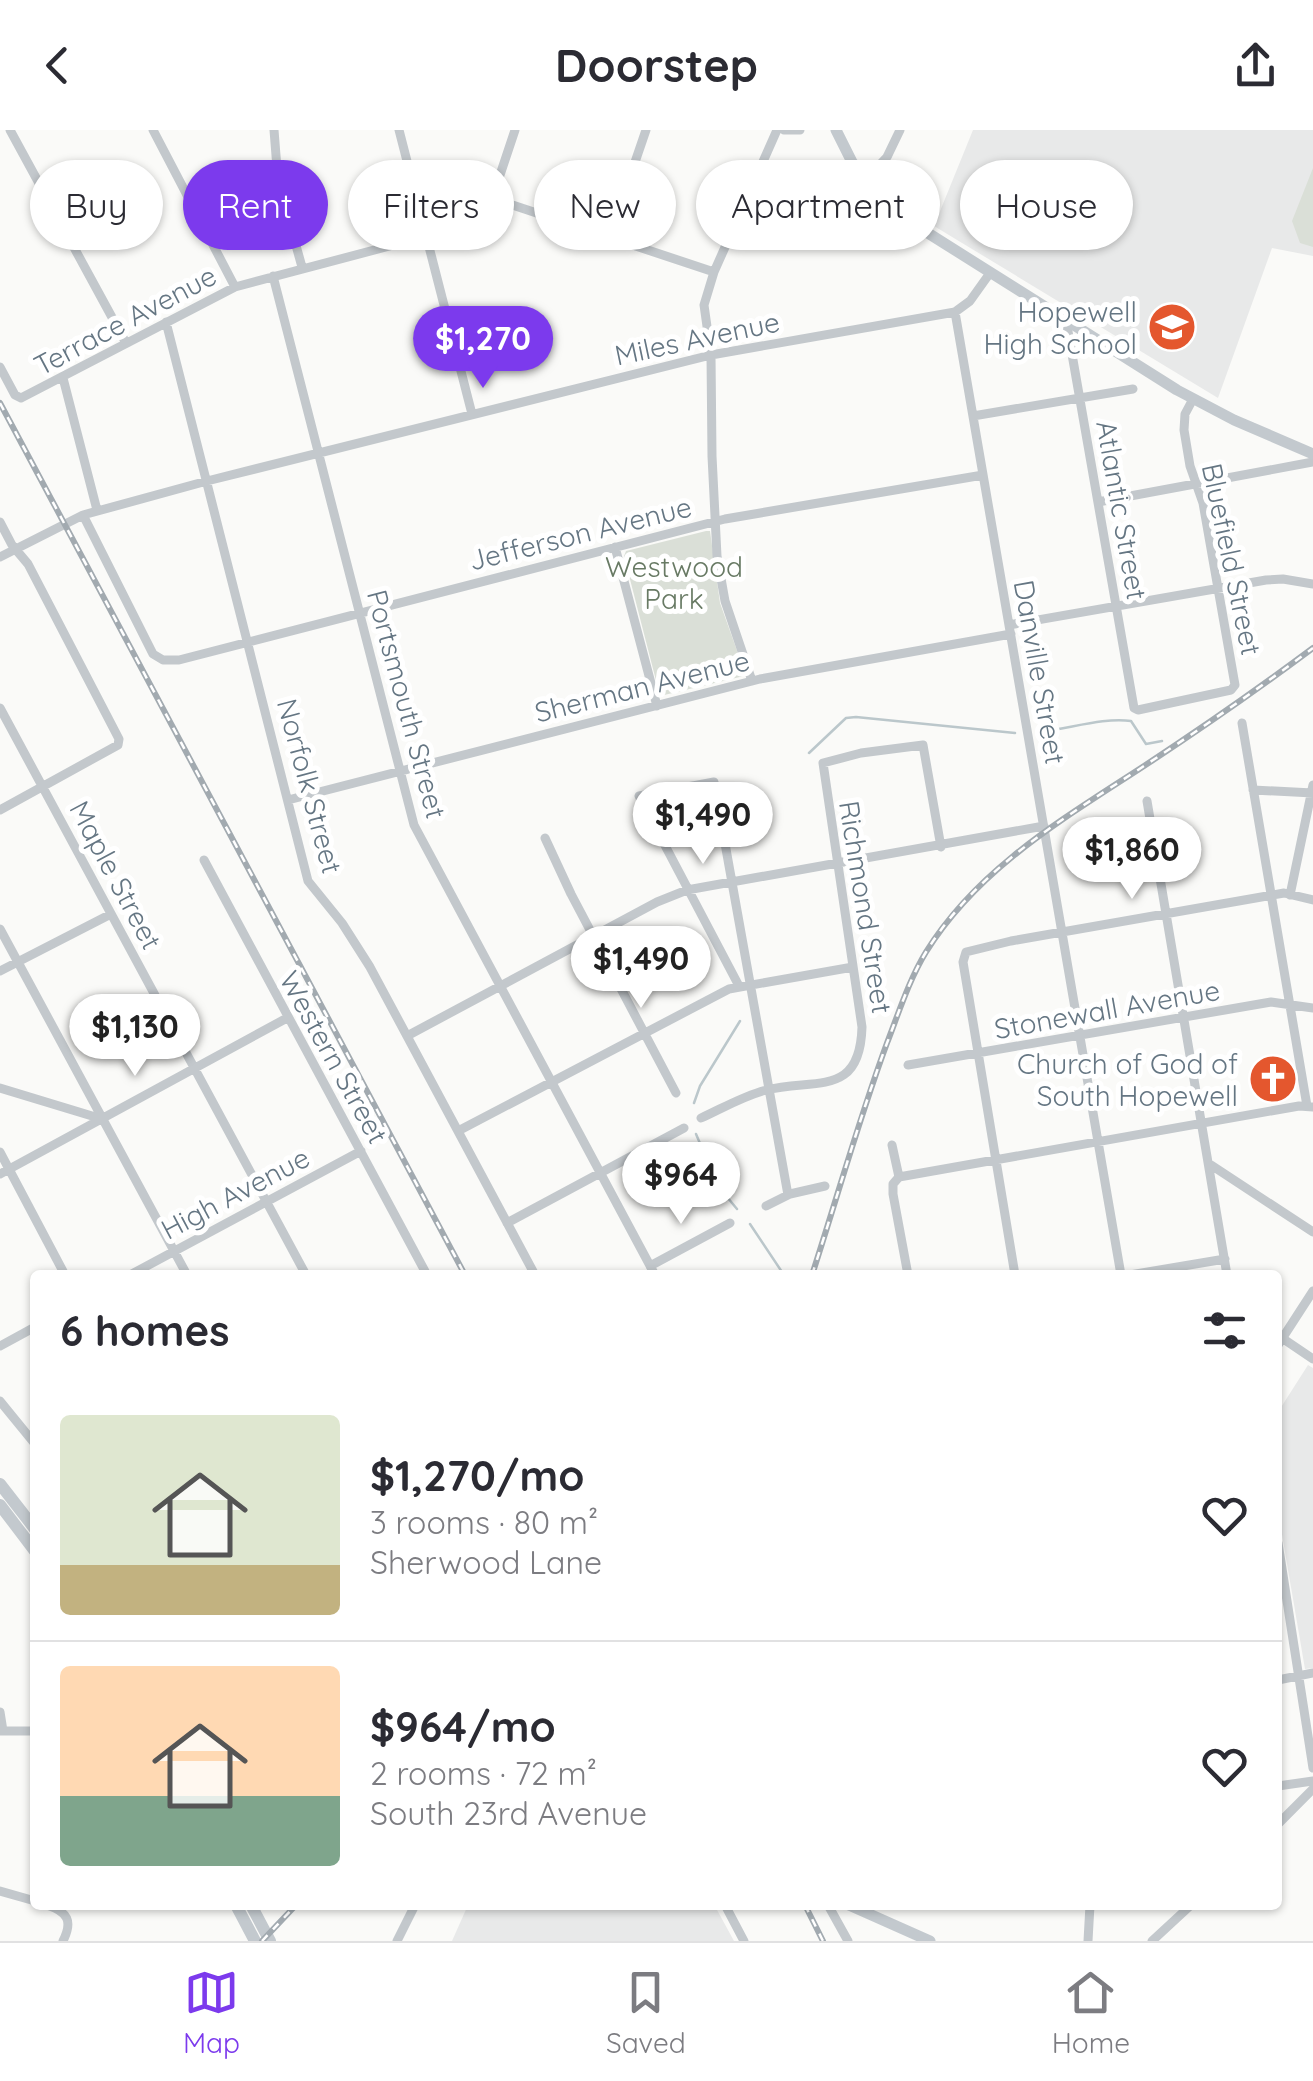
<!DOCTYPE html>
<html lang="en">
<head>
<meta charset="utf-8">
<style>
	:root { --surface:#fff; --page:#f7f7f7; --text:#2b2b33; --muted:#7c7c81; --line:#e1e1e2; --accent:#7c3aed }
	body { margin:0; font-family:Quicksand,sans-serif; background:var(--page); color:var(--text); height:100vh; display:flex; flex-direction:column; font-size:38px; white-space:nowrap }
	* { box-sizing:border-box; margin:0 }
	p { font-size:32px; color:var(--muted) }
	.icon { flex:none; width:55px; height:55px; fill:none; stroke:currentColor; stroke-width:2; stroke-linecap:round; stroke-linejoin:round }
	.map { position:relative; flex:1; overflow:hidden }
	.side { position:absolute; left:30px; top:1140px; width:1252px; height:640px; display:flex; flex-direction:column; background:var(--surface); border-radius:10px; box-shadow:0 2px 8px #0004 }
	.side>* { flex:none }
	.guide { position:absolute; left:30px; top:30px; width:1255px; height:90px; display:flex; gap:20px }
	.price { position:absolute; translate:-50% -85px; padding:0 22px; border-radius:35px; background:#fff; color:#222; font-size:32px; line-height:65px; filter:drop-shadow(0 2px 5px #0008) }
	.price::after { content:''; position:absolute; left:50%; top:60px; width:30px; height:22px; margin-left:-15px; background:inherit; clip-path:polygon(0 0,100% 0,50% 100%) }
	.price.selected { background:var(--accent); color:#fff }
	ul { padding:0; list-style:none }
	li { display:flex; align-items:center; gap:30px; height:250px; padding:0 30px }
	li+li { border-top:2px solid var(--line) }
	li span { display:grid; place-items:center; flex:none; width:280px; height:200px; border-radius:10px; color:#555 }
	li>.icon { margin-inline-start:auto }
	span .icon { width:120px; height:120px; fill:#fffc; stroke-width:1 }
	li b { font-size:42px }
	h2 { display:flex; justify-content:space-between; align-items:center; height:120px; padding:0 30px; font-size:42px }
	.pill { padding:0 35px; border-radius:45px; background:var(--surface); box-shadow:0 2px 8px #0004; font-size:35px; line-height:90px }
	.pill.selected { background:var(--accent); color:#fff }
	header { display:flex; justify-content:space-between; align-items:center; height:130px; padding:0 30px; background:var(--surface); font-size:45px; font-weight:700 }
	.menu { display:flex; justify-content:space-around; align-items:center; height:140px; border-top:2px solid var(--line); background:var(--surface); font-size:28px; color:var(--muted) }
	.menu a { display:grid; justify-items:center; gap:5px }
	.menu .selected { color:var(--accent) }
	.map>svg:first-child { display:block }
	.built { fill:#e8e9e9 }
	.green { fill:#dadfd7 }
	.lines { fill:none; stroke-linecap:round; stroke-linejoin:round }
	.stream { stroke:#bbc7cb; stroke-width:2.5 }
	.minor { stroke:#c3c8cc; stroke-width:9 }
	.major { stroke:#c3c9ce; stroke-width:11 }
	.highway { stroke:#c3c9ce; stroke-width:12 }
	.rail-casing { stroke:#a2aab0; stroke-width:6 }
	.rail { stroke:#fff; stroke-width:2.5; stroke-dasharray:8; stroke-linecap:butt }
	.labels { text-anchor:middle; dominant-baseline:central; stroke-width:10; stroke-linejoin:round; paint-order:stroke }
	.poi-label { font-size:28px; fill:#657683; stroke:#fff; text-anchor:end }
	.street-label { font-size:28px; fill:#657683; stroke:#fff }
	.park-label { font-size:28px; fill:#687a64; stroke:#fff }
</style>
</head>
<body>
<header><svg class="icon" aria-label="back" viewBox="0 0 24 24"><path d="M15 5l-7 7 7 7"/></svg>Doorstep<svg class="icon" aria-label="share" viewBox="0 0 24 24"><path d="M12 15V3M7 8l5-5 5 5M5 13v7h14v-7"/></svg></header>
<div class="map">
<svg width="1313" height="1811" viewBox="0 0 1313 1811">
	<rect width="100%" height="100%" fill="#fafaf8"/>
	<path class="built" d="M973 0H1313V126L1272 118 1218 268 934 96Z
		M1308 1235 1313 1238V1538L1305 1539 1278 1381V1282Z
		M468 1775H706L716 1778 734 1811H452Z"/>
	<path class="green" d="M1313 38V117L1300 113 1292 91Z
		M706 401H710L720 473 745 543 744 546 660 566 624 426 626 421Z"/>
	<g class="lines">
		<path class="stream" d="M1039 602C1069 599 1103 587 1131 591L1146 614 1162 611
			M809 623 846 588 856 587 1015 603
			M694 973 700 956 740 891
			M696 1004 718 1056 737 1079
			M750 1094 784 1145"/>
		<path class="minor" d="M10 0 126 213
			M153 0 235 157
			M274 0 278 51 302 137
			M399 0 472 284
			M784 0H800
			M410 41 714 142
			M865 50 887 27 900 0
			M492 69 515 0
			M609 108 646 0
			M273 146 414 695 655 1145
			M955 182 1121 1145
			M1066 190 1134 578 1138 580 1231 560 1235 555 1203 373 1190 336 1184 300 1185 284 1193 269
			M166 192 308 751 342 793 370 837 535 1145
			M0 237 15 265 21 268 235 157 427 106
			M63 248 97 380
			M973 286 1133 259
			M1098 372 1313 332
			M83 385 153 524 163 530H179L725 389 983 345
			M0 392 12 415 28 434 119 609 118 615 0 680
			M615 417 657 576
			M0 427 83 385 207 351 711 225 955 182 970 171 990 143
			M1009 495 1266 450 1283 449 1313 454
			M752 551 725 471 717 426 712 326 711 225 704 175 714 142 777 0
			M0 578 306 1145
			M1242 593 1307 976
			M1253 660 1313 663
			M288 670 760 549 1011 504
			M1147 671 1227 1145
			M545 708 571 764 676 963
			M204 730 427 1145
			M1290 765 1313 655
			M0 799 187 1145
			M0 841 111 784
			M739 856 639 666 714 652 788 1065
			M407 906 657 772 687 760 1044 696
			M908 935 1271 872 1313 878
			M0 958 102 989
			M701 988C723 978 743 966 766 960 817 948 860 967 862 897L823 633 861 623 923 615 941 717
			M458 1001 729 859 853 837
			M892 1015 899 1047 893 1054V1064L908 1145
			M0 1022 65 1145
			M1211 1035 1313 1102
			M0 1044 287 888
			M899 1047 1299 976 1313 977
			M766 1076 790 1064 825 1056
			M507 1093 684 998
			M650 1136 730 1093
			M130 1145 361 1021
			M1015 1145 963 832 966 822 1011 811 1284 763 1313 770
			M1130 1145 1225 1129
			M1282 1208 1313 1229
			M1278 1215 1313 1161
			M0 1216 35 1197
			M0 1271 35 1314
			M1278 1413 1313 1638
			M1278 1550 1313 1543
			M0 1582 3 1601
			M0 1601H35
			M1278 1656 1313 1651
			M1278 1694 1313 1659
			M0 1761 35 1771
			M47 1775C68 1782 73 1791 63 1811
			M725 1775 744 1811
			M828 1775 848 1811
			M397 1811 415 1775
			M1088 1811 1090 1775
			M1152 1811 1191 1775"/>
		<path class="major" d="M836 0 852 32 870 57 912 93 1177 260 1234 290 1313 324
			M849 1775 930 1811"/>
		<path class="highway" d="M0 1354 35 1399
			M0 1375 35 1421
			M236 1775 255 1811
			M251 1775 270 1811"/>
		<g class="rail-casing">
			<path id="rail" d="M0 273 465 1145
				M812 1145C837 1068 859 989 887 913 899 882 909 850 926 822 978 738 1063 689 1144 636 1202 598 1258 559 1313 518
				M805 1775 823 1811
				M262 1811 296 1775"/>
		</g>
		<use href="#rail" class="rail"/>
	</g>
	<defs>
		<g id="school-disc" transform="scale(2.5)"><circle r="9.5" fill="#e4572e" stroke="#fff"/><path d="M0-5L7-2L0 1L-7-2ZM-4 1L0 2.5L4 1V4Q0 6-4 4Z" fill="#fff"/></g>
		<g id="church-disc" transform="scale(2.5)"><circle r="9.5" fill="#e4572e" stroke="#fff"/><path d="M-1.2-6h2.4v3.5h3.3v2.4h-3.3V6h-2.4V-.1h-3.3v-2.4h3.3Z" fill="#fff"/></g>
	</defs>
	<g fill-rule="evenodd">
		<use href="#school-disc" x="1172" y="197"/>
		<use href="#church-disc" x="1273" y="949"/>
	</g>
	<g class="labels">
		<g class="poi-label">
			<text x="1137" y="181">Hopewell<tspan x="1137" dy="32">High School</tspan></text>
			<text x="1238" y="933">Church of God of<tspan x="1238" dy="32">South Hopewell</tspan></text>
		</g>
		<g class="street-label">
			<text transform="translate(125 190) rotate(-28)">Terrace Avenue</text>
			<text transform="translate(697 208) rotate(-12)">Miles Avenue</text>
			<text transform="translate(1122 380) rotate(80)">Atlantic Street</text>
			<text transform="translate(580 403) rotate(-14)">Jefferson Avenue</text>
			<text transform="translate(1232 429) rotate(78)">Bluefield Street</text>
			<text transform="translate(1040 542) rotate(80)">Danville Street</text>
			<text transform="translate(642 556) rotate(-14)">Sherman Avenue</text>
			<text transform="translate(407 574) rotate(75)">Portsmouth Street</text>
			<text transform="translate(310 656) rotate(75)">Norfolk Street</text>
			<text transform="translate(116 745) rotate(62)">Maple Street</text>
			<text transform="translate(866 777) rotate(81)">Richmond Street</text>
			<text transform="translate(1107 879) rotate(-10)">Stonewall Avenue</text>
			<text transform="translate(334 927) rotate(61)">Western Street</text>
			<text transform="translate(235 1063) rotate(-28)">High Avenue</text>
		</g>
		<g class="park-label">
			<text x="674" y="436">Westwood<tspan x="674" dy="32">Park</tspan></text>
		</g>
	</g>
</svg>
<b class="price selected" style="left:483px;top:261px">$1,270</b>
<b class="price" style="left:703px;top:737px">$1,490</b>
<b class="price" style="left:1132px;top:772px">$1,860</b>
<b class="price" style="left:641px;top:881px">$1,490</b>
<b class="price" style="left:135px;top:949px">$1,130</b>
<b class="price" style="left:681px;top:1097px">$964</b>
<div class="guide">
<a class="pill">Buy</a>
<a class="pill selected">Rent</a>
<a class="pill">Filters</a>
<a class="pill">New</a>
<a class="pill">Apartment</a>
<a class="pill">House</a>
</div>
<section class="side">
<h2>6 homes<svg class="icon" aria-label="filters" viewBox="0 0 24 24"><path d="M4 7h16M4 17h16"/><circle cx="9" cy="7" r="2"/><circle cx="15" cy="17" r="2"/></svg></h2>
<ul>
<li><span style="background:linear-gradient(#dfe7d0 75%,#c2b280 0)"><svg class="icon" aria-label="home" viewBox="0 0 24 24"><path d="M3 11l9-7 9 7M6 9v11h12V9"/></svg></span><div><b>$1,270/mo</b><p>3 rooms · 80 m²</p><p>Sherwood Lane</p></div><svg class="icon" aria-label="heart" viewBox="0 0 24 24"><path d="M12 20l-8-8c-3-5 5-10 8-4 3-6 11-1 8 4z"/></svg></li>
<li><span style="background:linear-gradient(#ffd9b3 65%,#7fa58c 0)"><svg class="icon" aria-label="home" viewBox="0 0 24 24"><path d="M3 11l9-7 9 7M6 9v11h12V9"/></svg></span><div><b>$964/mo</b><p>2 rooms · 72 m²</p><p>South 23rd Avenue</p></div><svg class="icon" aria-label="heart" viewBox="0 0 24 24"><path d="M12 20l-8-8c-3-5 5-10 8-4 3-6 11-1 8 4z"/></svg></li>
</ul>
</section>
</div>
<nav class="menu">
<a class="selected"><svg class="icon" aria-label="map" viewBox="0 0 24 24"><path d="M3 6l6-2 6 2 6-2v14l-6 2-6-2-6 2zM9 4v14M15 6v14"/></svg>Map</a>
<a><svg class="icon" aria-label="saved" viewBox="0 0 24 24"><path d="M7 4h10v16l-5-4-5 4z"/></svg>Saved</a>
<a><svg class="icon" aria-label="home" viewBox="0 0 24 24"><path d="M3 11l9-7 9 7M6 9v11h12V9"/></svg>Home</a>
</nav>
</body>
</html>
